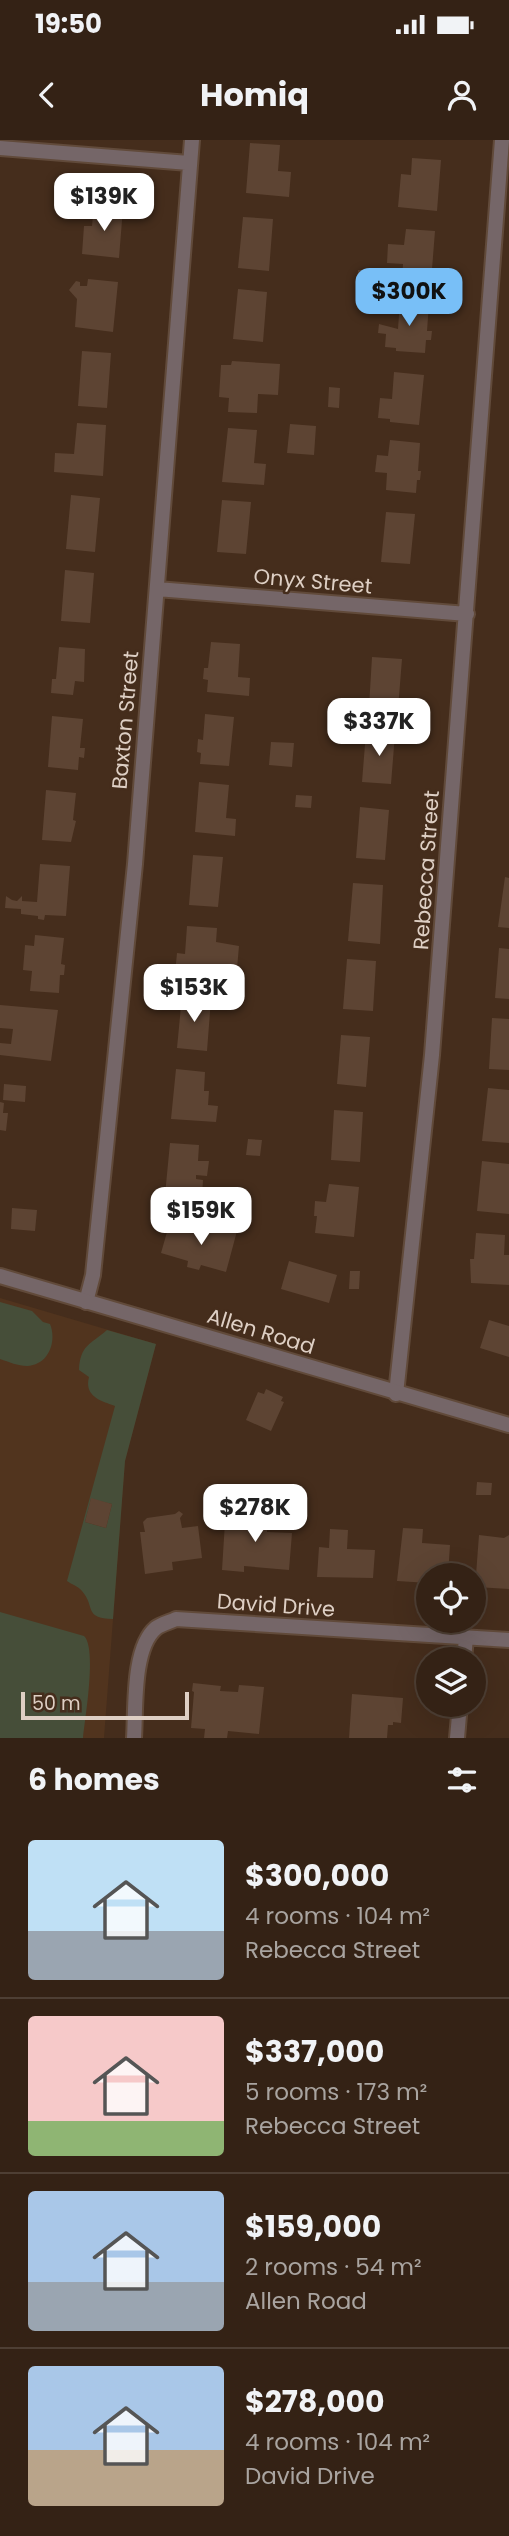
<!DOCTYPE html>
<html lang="en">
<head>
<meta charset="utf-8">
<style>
	:root { --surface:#342215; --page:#3f2f22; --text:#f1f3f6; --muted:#a9a4a0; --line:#4e3f34; --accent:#78bff7 }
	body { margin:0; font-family:Poppins,sans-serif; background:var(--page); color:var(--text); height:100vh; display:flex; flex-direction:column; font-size:26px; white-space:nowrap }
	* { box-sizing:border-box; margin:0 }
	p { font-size:23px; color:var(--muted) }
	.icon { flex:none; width:38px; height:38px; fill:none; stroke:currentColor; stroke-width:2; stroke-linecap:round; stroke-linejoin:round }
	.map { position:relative; height:1598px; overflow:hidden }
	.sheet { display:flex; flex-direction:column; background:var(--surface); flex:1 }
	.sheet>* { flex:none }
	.fabs { position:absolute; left:416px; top:1423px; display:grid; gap:14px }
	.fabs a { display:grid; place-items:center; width:70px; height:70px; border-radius:50%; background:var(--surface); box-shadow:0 7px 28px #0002,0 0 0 2px var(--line); font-size:35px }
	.scale { position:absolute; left:21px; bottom:18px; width:168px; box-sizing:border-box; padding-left:7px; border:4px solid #decfc4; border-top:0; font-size:19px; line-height:24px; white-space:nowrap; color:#decfc4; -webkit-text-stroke:5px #452d1c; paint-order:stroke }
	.price { position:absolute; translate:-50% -60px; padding:0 16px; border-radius:14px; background:#fff; color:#222; font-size:23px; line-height:46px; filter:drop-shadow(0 2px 4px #0008) }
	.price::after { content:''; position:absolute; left:50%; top:42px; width:21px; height:16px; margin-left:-10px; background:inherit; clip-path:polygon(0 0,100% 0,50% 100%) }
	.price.active { background:var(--accent); color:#111 }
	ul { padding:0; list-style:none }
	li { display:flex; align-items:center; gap:21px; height:175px; padding:0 28px }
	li+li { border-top:2px solid var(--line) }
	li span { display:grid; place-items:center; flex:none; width:196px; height:140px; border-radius:7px; color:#555 }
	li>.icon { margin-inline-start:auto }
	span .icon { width:84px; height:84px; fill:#fffc; stroke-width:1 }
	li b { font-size:30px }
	h2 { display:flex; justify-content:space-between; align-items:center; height:84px; padding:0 28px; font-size:30px }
	.status { display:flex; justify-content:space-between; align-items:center; height:49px; padding:0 35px; background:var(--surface); direction:ltr }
	.status svg { height:19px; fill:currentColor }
	header { display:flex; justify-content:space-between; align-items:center; height:91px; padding:0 28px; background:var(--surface); font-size:32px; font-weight:700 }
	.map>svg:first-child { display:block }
	.built { fill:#51341e }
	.green { fill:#464e39; fill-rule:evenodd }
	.building { fill:#5d4433 }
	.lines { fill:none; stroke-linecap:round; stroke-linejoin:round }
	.minor-casing { stroke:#614a3a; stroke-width:18 }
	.tertiary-casing { stroke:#614a3a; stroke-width:18 }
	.minor { stroke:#756668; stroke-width:14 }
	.tertiary { stroke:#756668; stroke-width:14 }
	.labels { text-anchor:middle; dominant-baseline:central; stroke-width:5; stroke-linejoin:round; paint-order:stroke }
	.street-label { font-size:21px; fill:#decfc4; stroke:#452d1c }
</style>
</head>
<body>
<div class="status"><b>19:50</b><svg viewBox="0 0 49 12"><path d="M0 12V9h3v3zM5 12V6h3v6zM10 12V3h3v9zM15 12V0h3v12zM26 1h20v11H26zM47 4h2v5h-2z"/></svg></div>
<header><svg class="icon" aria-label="back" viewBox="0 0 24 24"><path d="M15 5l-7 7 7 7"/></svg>Homiq<svg class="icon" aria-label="person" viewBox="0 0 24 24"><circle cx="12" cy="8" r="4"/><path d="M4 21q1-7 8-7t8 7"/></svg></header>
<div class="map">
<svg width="509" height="1598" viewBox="0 0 509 1598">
	<rect width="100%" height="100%" fill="#452d1c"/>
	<path class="built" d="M0 1158 156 1204 125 1321 104 1598H0Z"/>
	<path class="green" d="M0 1162 32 1171 43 1182 50 1184C57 1201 49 1225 27 1226 18 1226 9 1222 0 1219Z
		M107 1190 156 1204 125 1321 113 1479C83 1478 96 1467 82 1451 78 1446 71 1444 67 1441L115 1266C100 1261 84 1256 89 1237L79 1230C80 1205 91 1204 107 1190ZM91 1359 112 1364 106 1388 85 1382Z
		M0 1472 84 1496C97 1508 85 1578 83 1598H0Z"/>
	<path class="building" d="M250 3 280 5 278 31 291 32 289 57 246 53Z
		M412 18 441 20 437 71 398 67 401 34 411 35Z
		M94 66 123 68 119 118 82 114 84 86H92Z
		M243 77 273 79 269 131 238 128Z
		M406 89 435 91 431 142 402 140 403 124 387 123 388 104 404 105Z
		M358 130 371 131V146H357Z
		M88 139 118 142 113 192 75 187 77 159 69 150 76 141 80 142V146H87Z
		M238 149 267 152 263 202 233 199Z
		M400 160 429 163 427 191H432L431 200H426L425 213 396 211V208L385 207 386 194 378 193 379 184 398 189Z
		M82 211 111 213 107 268 78 266Z
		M232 221 280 224 278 255 258 254 257 273 228 272 229 258 219 257 221 225H231Z
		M394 232 424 235 419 285 390 282V279L378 278 380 258 392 259Z
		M329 247 340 248 339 268 328 267Z
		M77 283 106 285 103 336 54 332 55 313 74 314Z
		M290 284 316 286 314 315 287 313Z
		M228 288 257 290 254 323 266 324 264 345 222 342Z
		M390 300 420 303 418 331H421L420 340H417L416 353 386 350 387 333 375 332 377 315 388 316Z
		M71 355 100 358 95 412 66 409Z
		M222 360 251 362 246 414 217 412Z
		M386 372 415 374 410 424 381 422Z
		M65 430 94 433 90 483 61 481Z
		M211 502 240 504 238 537 250 538 249 556 207 552 208 540 203 539 204 528H208Z
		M59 507 85 509 84 542 75 541 73 555 51 553 52 539H56Z
		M372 517 402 519 398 569 369 567Z
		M205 574 234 577 229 626 200 624 201 613 197 612 198 599 203 600Z
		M52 576 83 579 80 608H85L84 618 79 617 78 630 48 627Z
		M366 592 395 594 391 644 362 642Z
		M271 602 294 603 292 627 269 625Z
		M199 642 229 645 226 678 236 679 235 696 195 692Z
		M46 650 76 653 73 680 76 681 71 702 42 700Z
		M296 655 312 656 311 668 295 667Z
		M360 667 389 670 385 720 356 718Z
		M193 715 223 717 218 767 189 765Z
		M40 724 70 726 66 776 45 775 44 780 38 779V776L21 774V769L5 768 6 756 12 760 17 761 22 756V761L37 762Z
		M505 737 509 738V788L498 787Z
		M353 743 383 745 380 804 348 801Z
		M187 786 217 788 216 802 239 806 236 840 207 838 206 843 201 842V846L174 844 177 813 185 814Z
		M35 795 64 798 61 824 65 825 64 835H60L59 853 30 851 32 831 23 830 25 805 34 806Z
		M499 808 509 809V859L495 858Z
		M347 819 376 821 373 871 343 869Z
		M182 856 211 859 207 911 177 908Z
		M0 865 58 870 51 921 0 915V903L11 904 13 889 0 888Z
		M492 878 509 879V930L489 929Z
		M341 895 370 897 366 947 337 944Z
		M176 929 205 932 204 951H209L208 965 218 966 216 982 171 979Z
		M4 944 26 946 25 962 3 960Z
		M488 948 509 950V1003L482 1001Z
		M0 962 4 963 3 973H8L6 991 0 990Z
		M334 970 363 972 360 1022 331 1020Z
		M248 999 262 1000 260 1016 246 1015Z
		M170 1003 199 1005 198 1021H209L207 1036 196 1035V1039L203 1040 202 1056 165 1055Z
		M482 1021 509 1024V1074L477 1071Z
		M329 1044 359 1047 354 1097 315 1093 317 1076H314L315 1061 326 1062Z
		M12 1068 37 1070 35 1091 11 1089Z
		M210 1083 237 1091 226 1132 201 1125 199 1130 187 1127 188 1121 161 1113 169 1085 207 1096Z
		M476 1093 505 1095 504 1115H509V1145L471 1143 470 1119H474Z
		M289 1121 337 1135 329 1163 281 1149Z
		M350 1131H360L359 1149H349Z
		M489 1180 509 1186V1217L480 1208Z
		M266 1249 283 1257 281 1261 284 1262 271 1291 246 1280 258 1252 264 1254Z
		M477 1342 492 1343 491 1355H476Z
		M91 1358 112 1364 106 1388 85 1382Z
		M253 1367 263 1368 268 1373 267 1392 292 1393 289 1430 244 1426V1432L222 1430 225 1382 246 1383 248 1371Z
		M179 1371 183 1374 180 1378 182 1388 198 1386 202 1418 172 1422 173 1430 145 1434 140 1392H145L143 1382 147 1378 175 1374Z
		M403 1388 423 1389 422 1403 450 1405 448 1435H429V1443L397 1441Z
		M330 1389 348 1390 347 1409 375 1410 373 1438 317 1437 319 1407 329 1408Z
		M479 1395 504 1398 509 1395V1449L476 1447 474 1435H476Z
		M193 1543 221 1546 220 1551 238 1552 239 1545 264 1547 259 1594 228 1591 227 1598H204L205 1589 191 1588 194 1552 192 1551Z
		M352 1554 403 1558 401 1583 393 1582V1585H388L387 1598H349Z"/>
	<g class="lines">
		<g class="minor-casing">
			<path id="minor" d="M0 8 189 23
				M157 449 467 474
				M86 1162 93 1135 135 724 192 0
				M396 1254 432 915 502 0
				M464 1519 466 1498
				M134 1598C136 1569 132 1508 156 1488 161 1484 170 1482 176 1479L509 1500
				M457 1598 460 1564"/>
		</g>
		<g class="tertiary-casing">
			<path id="tertiary" d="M0 1136 509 1285"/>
		</g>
		<use href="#minor" class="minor"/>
		<use href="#tertiary" class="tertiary"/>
	</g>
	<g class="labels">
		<g class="street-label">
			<text transform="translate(313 441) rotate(5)">Onyx Street</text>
			<text transform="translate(125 580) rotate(-85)">Baxton Street</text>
			<text transform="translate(426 730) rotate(-86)">Rebecca Street</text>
			<text transform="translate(261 1191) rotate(17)">Allen Road</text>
			<text transform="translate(276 1465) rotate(4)">David Drive</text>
		</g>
	</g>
</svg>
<div class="fabs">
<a><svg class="icon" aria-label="locate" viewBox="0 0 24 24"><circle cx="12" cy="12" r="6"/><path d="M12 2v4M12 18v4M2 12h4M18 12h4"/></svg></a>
<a><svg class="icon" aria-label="layers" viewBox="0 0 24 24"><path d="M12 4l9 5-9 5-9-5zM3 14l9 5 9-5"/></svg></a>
</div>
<div class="scale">50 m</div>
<b class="price" style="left:104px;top:93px">$139K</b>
<b class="price active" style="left:409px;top:188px">$300K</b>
<b class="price" style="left:379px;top:618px">$337K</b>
<b class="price" style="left:194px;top:884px">$153K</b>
<b class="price" style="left:201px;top:1107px">$159K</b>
<b class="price" style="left:255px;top:1404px">$278K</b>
</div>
<section class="sheet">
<h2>6 homes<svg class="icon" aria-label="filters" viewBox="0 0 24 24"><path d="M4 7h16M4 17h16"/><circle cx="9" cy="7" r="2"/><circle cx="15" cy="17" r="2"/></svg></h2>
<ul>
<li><span style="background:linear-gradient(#bfe0f5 65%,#9aa5b1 0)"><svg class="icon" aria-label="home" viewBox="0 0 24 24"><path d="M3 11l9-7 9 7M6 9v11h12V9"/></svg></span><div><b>$300,000</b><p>4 rooms · 104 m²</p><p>Rebecca Street</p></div></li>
<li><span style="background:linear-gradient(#f6c9c9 75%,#8fb573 0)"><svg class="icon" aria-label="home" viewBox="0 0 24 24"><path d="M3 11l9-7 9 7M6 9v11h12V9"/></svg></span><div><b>$337,000</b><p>5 rooms · 173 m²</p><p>Rebecca Street</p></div></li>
<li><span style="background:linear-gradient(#a9c7e8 65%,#9aa5b1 0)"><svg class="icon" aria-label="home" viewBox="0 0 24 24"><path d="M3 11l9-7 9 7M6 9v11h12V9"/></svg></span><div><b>$159,000</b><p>2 rooms · 54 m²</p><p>Allen Road</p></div></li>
<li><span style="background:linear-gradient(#a9c7e8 60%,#b9a48a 0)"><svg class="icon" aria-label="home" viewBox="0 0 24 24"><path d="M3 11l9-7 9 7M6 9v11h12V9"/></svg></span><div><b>$278,000</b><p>4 rooms · 104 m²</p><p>David Drive</p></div></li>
</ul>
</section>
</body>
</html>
